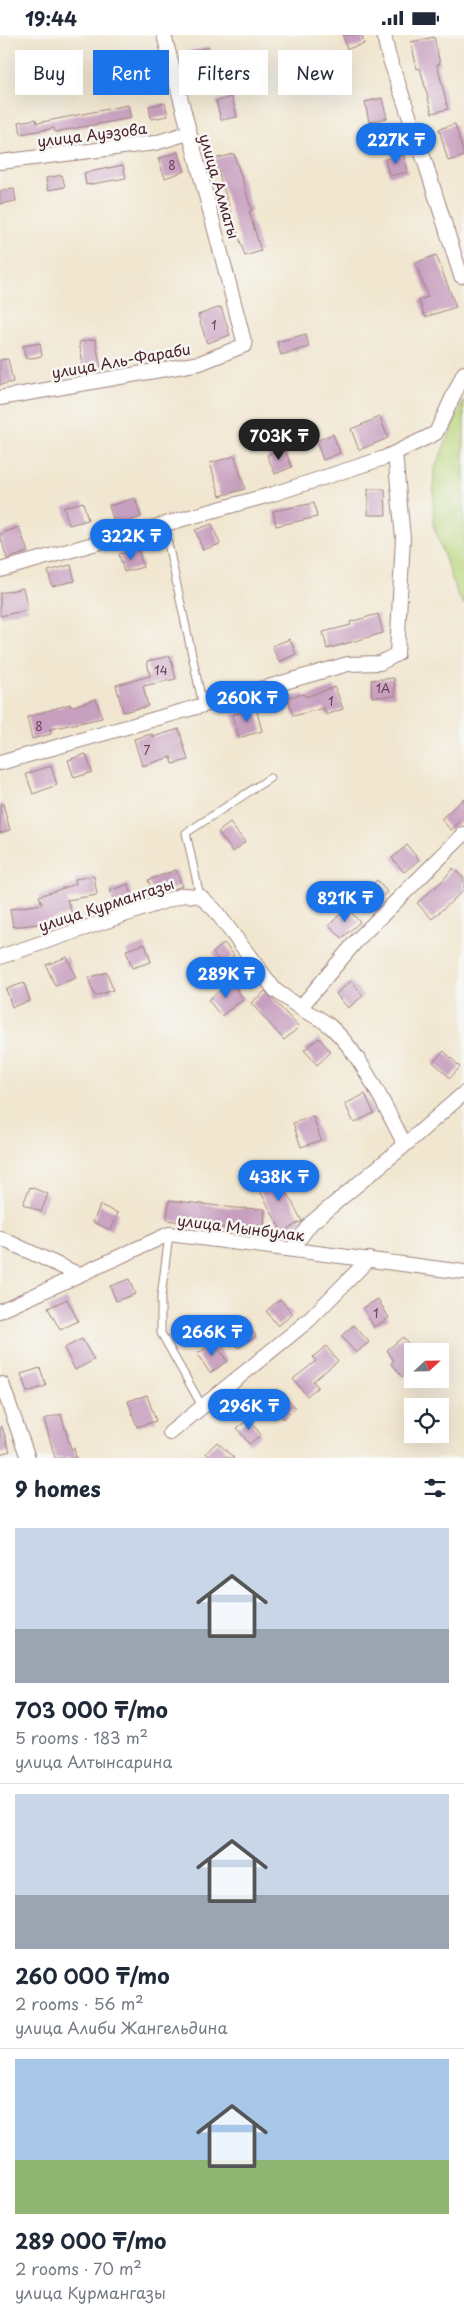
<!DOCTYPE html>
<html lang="en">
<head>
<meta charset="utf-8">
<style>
	:root { --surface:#fff; --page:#f6f6f7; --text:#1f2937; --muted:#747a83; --line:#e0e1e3; --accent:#1a73e8 }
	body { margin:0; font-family:"Playpen Sans",sans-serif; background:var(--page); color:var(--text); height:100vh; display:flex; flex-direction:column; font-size:19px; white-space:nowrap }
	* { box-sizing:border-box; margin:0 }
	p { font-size:16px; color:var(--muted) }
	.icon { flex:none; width:28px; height:28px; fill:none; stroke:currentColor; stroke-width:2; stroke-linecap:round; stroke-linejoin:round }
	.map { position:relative; height:1423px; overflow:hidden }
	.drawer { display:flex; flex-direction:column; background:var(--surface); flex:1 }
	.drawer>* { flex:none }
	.top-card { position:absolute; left:15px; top:15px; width:435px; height:45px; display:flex; gap:10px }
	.needle { width:32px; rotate:68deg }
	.tools { position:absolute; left:404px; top:1308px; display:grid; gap:10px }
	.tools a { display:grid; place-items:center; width:45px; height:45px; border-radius:0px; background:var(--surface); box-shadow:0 5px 20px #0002; font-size:25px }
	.price { position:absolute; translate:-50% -42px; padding:0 11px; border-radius:18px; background:var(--accent); color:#fff; font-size:16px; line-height:32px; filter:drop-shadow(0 1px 2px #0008) }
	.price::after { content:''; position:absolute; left:50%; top:30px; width:15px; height:11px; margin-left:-8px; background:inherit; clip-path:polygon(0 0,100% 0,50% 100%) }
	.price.active { background:#222; color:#fff }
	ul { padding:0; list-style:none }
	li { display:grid; align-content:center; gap:10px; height:265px; padding:0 15px }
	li+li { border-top:1px solid var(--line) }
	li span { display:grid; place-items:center; height:155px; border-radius:0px; color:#555 }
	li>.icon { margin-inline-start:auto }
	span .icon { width:90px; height:90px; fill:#fffc; stroke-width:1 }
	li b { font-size:21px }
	h2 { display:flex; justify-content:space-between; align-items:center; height:60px; padding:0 15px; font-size:21px }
	.tag { padding:0 18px; border-radius:0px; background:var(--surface); box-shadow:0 5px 20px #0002; font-size:18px; line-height:45px }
	.tag.active { background:var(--accent); color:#fff }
	.status { display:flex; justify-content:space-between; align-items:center; height:35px; padding:0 25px; background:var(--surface); direction:ltr }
	.status svg { height:14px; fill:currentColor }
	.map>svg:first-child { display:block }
	.green { fill:#b9d57b; stroke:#827a53 }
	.building { fill:#c79fbf }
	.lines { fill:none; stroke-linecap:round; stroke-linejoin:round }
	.service-casing { stroke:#9e827d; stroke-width:9 }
	.minor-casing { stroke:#9e827d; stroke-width:16 }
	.service { stroke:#fff; stroke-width:7 }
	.minor { stroke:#fff; stroke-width:14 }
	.labels { text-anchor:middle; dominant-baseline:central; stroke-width:5; stroke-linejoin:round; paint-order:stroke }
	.number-label { font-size:12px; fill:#693f50 }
	.street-label { font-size:15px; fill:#4a1f2b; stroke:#f6f6f2 }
</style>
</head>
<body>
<div class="status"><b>19:44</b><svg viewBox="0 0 49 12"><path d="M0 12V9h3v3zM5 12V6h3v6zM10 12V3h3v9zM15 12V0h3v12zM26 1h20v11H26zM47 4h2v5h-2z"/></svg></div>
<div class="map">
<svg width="464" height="1423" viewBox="0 0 464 1423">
	<rect width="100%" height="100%" fill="#f6f6f2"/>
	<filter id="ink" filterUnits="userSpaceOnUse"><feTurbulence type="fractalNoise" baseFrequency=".02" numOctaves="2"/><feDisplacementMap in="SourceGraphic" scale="10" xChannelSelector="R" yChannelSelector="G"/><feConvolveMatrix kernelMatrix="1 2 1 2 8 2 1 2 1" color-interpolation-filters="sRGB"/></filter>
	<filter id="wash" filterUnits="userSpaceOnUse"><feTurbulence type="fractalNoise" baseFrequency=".0096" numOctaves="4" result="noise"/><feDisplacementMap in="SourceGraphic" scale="20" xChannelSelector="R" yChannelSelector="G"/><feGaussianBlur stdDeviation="1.12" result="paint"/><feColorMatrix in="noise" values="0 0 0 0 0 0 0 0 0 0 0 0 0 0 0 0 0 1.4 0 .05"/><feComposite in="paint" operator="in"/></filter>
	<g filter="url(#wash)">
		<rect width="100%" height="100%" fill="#f1e6cf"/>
		<path class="green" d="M464 365V570L458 561 433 489 434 435Z"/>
		<g id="blocks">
			<path class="building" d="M343 0H362L364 9 347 14Z
				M434 2 440 29H437L448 74 432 78 420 33 417 34 411 7Z
				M209 12 215 36 192 41 187 17Z
				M232 62 237 82 221 85 216 66Z
				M382 63 387 83 369 87 365 67Z
				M165 68 168 81 151 84 149 71Z
				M128 70 131 83 55 97 54 93 21 99 19 87 36 84 37 88Z
				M455 89 464 121 448 126 439 94Z
				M178 117 185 136 165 143 158 124Z
				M234 119 252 176H249L261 216 245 221 214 124Z
				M404 120 408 137 389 141 385 124Z
				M123 130 126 143 86 150 84 138Z
				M62 140 65 152 48 155 46 143Z
				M14 154 16 166 0 169V156Z
				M436 220 456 272 425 282 419 265 428 262 415 228Z
				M221 272 230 300 207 308 198 280Z
				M306 299 309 312 281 320 277 307Z
				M95 304 101 333 84 336 79 307Z
				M40 308 42 321 26 324 23 311Z
				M8 324 13 347 0 350V325Z
				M380 382 388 403 359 415 351 394Z
				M333 399 340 418 323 425 316 406Z
				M284 413 292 432 275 439 267 420Z
				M235 421 245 454 220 461 210 428Z
				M368 454H385L386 480H368Z
				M135 463 141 482 115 491 109 471Z
				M83 467 88 485 69 490 64 472Z
				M314 468 317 482 276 491 273 476Z
				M212 489 220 509 203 515 195 495Z
				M19 492 28 517 7 524 0 499Z
				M138 514 143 532 124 537 119 519Z
				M71 530 75 546 52 551 48 536Z
				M23 553 28 575 0 581V558Z
				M378 579 383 598 327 614 323 597 351 590 350 587Z
				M290 604 296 619 279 627 272 611Z
				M170 621 176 644 143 651 148 671 123 677 116 650 150 641 147 626Z
				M394 643 395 661 372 662 371 645Z
				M335 652 343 674 326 680 324 673 293 681 288 662 304 659 305 662Z
				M96 664 102 683 50 694 51 699 32 704 27 682 70 669 71 672Z
				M256 673 262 696 239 703 232 680Z
				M179 694 188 725 173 729 171 722 142 731 134 704 152 699 153 702Z
				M86 719 92 737 74 743 68 725Z
				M51 731 57 750 33 759 26 739Z
				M464 763V783L451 795 441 784Z
				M0 769H3L10 795 0 798Z
				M230 788 245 807 233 817 218 797Z
				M407 810 419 825 404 837 392 823Z
				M453 833 464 843V855L432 884 417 868 442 846Z
				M176 835 182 851 154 861 148 845Z
				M94 841 97 860 67 865 72 878 37 889 13 892 10 874 42 869 39 861 76 849 75 844Z
				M377 845 387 857 369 873 359 861Z
				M128 849 135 867 117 873 110 856Z
				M347 873 360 887 342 903 329 890Z
				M224 908 234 920 222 930 213 918Z
				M145 909 151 927 132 933 126 915Z
				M67 922 76 943 55 951 46 930Z
				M107 937 113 955 95 961 88 943Z
				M351 946 363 961 348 973 336 959Z
				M231 947 244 964 221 981 208 965Z
				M24 948 30 966 12 972 6 954Z
				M265 956 299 992 284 1005 251 968Z
				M319 1003 331 1017 317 1030 304 1015Z
				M444 1016 460 1032 450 1043 433 1027Z
				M365 1059 374 1078 354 1088 345 1069Z
				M313 1081 321 1105 301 1112 293 1088Z
				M276 1137 302 1186 282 1197 256 1148Z
				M30 1152 48 1159 41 1177 23 1169Z
				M169 1165 235 1173 265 1174 264 1196 238 1195 167 1185Z
				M100 1170 118 1178 111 1195 93 1187Z
				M129 1244 135 1259 116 1266 110 1251Z
				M67 1264 78 1286 60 1295 48 1273Z
				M280 1264 293 1279 278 1291 266 1276Z
				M378 1264 389 1283 374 1292 363 1273Z
				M243 1282 256 1301 238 1313 226 1294Z
				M354 1290 369 1307 356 1318 341 1301Z
				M403 1302 412 1313V1333L402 1342 391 1328 394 1326 387 1315Z
				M82 1304 94 1325 75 1335 64 1313Z
				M214 1307 227 1326 210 1338 197 1319Z
				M326 1311 338 1326 313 1346 318 1352 307 1361 293 1344 316 1326 313 1322Z
				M40 1333 46 1351 27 1357 21 1339Z
				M281 1357 296 1373 283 1384 268 1368Z
				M147 1360 156 1386 137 1392 128 1366Z
				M61 1379 71 1414 74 1413 76 1423H55L44 1384Z
				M249 1384 261 1400 249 1409 237 1393Z
				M0 1392H2L10 1416 0 1419Z
				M217 1407 234 1423H210L206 1418Z"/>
		</g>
	</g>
	<g filter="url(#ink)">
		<use href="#blocks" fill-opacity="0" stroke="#9e827d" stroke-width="1"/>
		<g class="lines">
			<g class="service-casing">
				<path id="service" d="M164 490 203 671
					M200 861 186 798 270 743
					M169 1200 161 1262V1298L202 1371"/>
			</g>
			<g class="minor-casing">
				<path id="minor" d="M384 0 388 19 426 130 461 241
					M0 127 155 108 188 98
					M0 363 200 328 245 310 164 0
					M0 535 273 459 384 423 436 398 464 338
					M0 728 348 629 380 628 397 619 403 503 395 418
					M0 922 183 860 200 861 214 874 275 955 300 973 358 904 464 799
					M300 973C308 978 318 982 326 988 359 1013 386 1074 405 1110
					M0 1203 80 1240
					M292 1214 311 1188 405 1110 464 1058
					M0 1276 169 1199 464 1237
					M2 1349 28 1423
					M170 1398 309 1285 369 1224"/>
			</g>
			<use href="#service" class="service"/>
			<use href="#minor" class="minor"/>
		</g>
	</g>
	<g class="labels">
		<g class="number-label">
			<text x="172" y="130">8</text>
			<text x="214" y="290">1</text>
			<text x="161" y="635">14</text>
			<text x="383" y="653">1А</text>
			<text x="331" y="666">1</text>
			<text x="39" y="691">8</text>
			<text x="147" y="715">7</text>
			<text x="376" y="1278">1</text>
		</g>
		<g class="street-label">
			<text transform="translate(92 99) rotate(-7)">улица Ауэзова</text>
			<text transform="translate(220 151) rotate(74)">улица Алматы</text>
			<text transform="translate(121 325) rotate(-10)">улица Аль-Фараби</text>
			<text transform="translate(106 869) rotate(-18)">улица Курмангазы</text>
			<text transform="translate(241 1192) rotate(7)">улица Мынбулак</text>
		</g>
	</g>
</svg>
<div class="tools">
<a><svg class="needle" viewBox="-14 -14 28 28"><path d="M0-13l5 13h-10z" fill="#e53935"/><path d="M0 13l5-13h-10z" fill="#747a83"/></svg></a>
<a><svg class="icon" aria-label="locate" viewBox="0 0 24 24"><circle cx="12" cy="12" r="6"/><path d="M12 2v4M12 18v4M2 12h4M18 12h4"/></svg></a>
</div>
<b class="price" style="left:396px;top:130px">227K ₸</b>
<b class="price active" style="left:279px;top:426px">703K ₸</b>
<b class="price" style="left:131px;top:526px">322K ₸</b>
<b class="price" style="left:247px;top:688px">260K ₸</b>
<b class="price" style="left:345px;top:888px">821K ₸</b>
<b class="price" style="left:226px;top:964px">289K ₸</b>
<b class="price" style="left:279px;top:1167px">438K ₸</b>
<b class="price" style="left:212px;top:1322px">266K ₸</b>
<b class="price" style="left:249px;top:1396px">296K ₸</b>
<div class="top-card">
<a class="tag">Buy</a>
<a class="tag active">Rent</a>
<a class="tag">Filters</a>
<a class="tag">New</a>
</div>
</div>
<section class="drawer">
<h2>9 homes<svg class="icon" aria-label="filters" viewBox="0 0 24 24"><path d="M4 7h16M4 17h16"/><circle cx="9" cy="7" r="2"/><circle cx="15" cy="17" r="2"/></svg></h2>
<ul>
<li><span style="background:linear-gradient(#c9d6e8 65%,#9aa5b1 0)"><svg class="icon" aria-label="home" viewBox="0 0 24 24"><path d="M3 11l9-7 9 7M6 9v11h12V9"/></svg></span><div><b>703 000 ₸/mo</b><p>5 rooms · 183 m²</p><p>улица Алтынсарина</p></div></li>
<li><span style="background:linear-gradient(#c9d6e8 65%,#9aa5b1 0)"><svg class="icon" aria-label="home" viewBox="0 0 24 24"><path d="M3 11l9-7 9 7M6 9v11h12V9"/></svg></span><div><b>260 000 ₸/mo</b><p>2 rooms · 56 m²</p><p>улица Алиби Жангельдина</p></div></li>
<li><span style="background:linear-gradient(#a9c7e8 65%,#8fb573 0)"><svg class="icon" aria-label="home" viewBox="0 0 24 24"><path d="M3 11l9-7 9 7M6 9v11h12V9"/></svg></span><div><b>289 000 ₸/mo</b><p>2 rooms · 70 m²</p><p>улица Курмангазы</p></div></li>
</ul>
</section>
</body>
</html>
